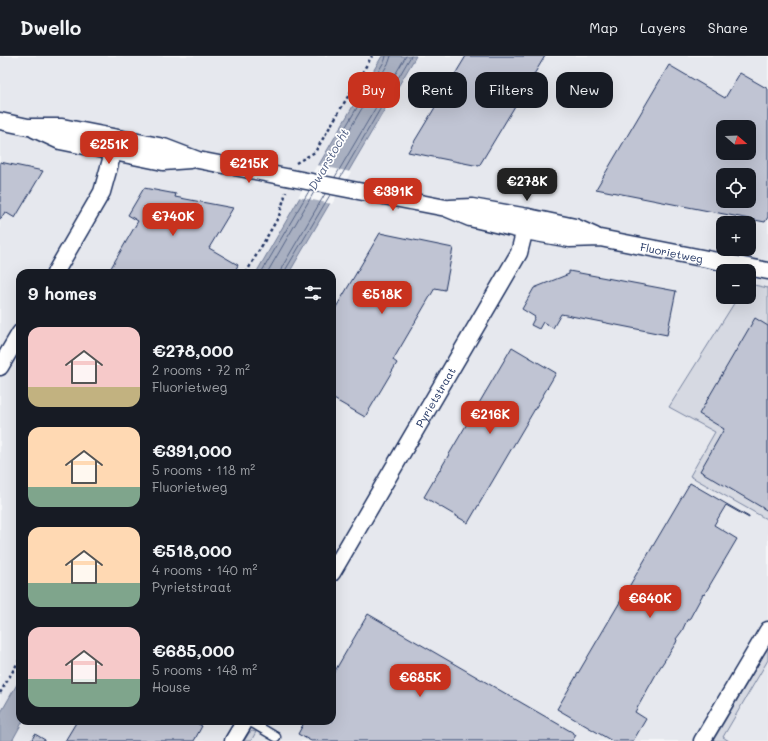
<!DOCTYPE html>
<html lang="en">
<head>
<meta charset="utf-8">
<style>
	:root { --surface:#171b24; --page:#20242c; --text:#f1f3f6; --muted:#9ea1a6; --line:#363941; --accent:#c8321e }
	body { margin:0; font-family:Mali,sans-serif; background:var(--page); color:var(--text); height:100vh; display:flex; flex-direction:column; font-size:15px; white-space:nowrap }
	* { box-sizing:border-box; margin:0 }
	p { font-size:13px; color:var(--muted) }
	.icon { flex:none; width:22px; height:22px; fill:none; stroke:currentColor; stroke-width:2; stroke-linecap:round; stroke-linejoin:round }
	.map { position:relative; flex:1; overflow:hidden }
	.sheet { position:absolute; left:16px; top:213px; width:320px; height:456px; display:flex; flex-direction:column; background:var(--surface); border-radius:12px; box-shadow:0 4px 16px #0002 }
	.sheet>* { flex:none }
	.hud { position:absolute; left:348px; top:16px; width:360px; height:36px; display:flex; gap:8px }
	.needle { width:26px; rotate:109deg }
	.controls { position:absolute; left:716px; top:64px; display:grid; gap:8px }
	.controls a { display:grid; place-items:center; width:40px; height:40px; border-radius:8px; background:var(--surface); box-shadow:0 4px 16px #0002; font-size:20px }
	.price { position:absolute; translate:-50% -34px; padding:0 9px; border-radius:8px; background:var(--accent); color:#fff; font-size:13px; line-height:26px; filter:drop-shadow(0 1px 2px #0008) }
	.price::after { content:''; position:absolute; left:50%; top:24px; width:12px; height:9px; margin-left:-6px; background:inherit; clip-path:polygon(0 0,100% 0,50% 100%) }
	.price.selected { background:#222; color:#fff }
	ul { padding:0; list-style:none }
	li { display:flex; align-items:center; gap:12px; height:100px; padding:0 12px }
	li span { display:grid; place-items:center; flex:none; width:112px; height:80px; border-radius:12px; color:#555 }
	li>.icon { margin-inline-start:auto }
	span .icon { width:48px; height:48px; fill:#fffc; stroke-width:1 }
	li b { font-size:17px }
	h2 { display:flex; justify-content:space-between; align-items:center; height:48px; padding:0 12px; font-size:17px }
	.chip { padding:0 14px; border-radius:12px; background:var(--surface); box-shadow:0 4px 16px #0002; font-size:14px; line-height:36px }
	.chip.selected { background:var(--accent); color:#fff }
	header { display:flex; align-items:center; gap:24px; box-sizing:border-box; height:56px; padding:0 20px; background:var(--surface); border-bottom:1px solid var(--line) }
	header strong { font-size:19px }
	nav { display:flex; gap:22px; margin-inline-start:auto; font-size:14px }
	.map>svg:first-child { display:block }
	.built { fill:#e6e8ee; fill-rule:evenodd }
	.green { fill:#d6d9e2; stroke:#7884a0 }
	.water { fill:#a9b0c1; stroke:#707c99 }
	.pier { fill:#f6f7f9 }
	.lines { fill:none; stroke-linecap:round; stroke-linejoin:round }
	.shore { stroke:#546386; stroke-width:1 }
	.building { fill:#c0c4d3; stroke:#1b2f5e; fill-rule:evenodd }
	.lane-casing { stroke:#1b2f5e; stroke-width:11 }
	.street-casing { stroke:#1b2f5e; stroke-width:19 }
	.path { stroke:#1b2f5e; stroke-width:2.5; stroke-dasharray:3 3; stroke-linecap:butt }
	.lane { stroke:#fff; stroke-width:8 }
	.street { stroke:#fff; stroke-width:16 }
	.labels { text-anchor:middle; dominant-baseline:central; stroke-width:3.5; stroke-linejoin:round; paint-order:stroke }
	.street-label { font-size:11px; fill:#1b2f5e; stroke:#fff }
	.water-label { font-size:12px; font-style:italic; fill:#4d5c81; stroke:#fff }
</style>
</head>
<body>
<header>
<strong>Dwello</strong>
<nav><a>Map</a><a>Layers</a><a>Share</a></nav>
</header>
<div class="map">
<svg width="768" height="685" viewBox="0 0 768 685">
	<rect width="100%" height="100%" fill="#f6f7f9"/>
	<filter id="ink" filterUnits="userSpaceOnUse"><feTurbulence type="fractalNoise" baseFrequency=".025" numOctaves="2"/><feDisplacementMap in="SourceGraphic" scale="8" xChannelSelector="R" yChannelSelector="G"/><feConvolveMatrix kernelMatrix="1 2 1 2 8 2 1 2 1" color-interpolation-filters="sRGB"/></filter>
	<g filter="url(#ink)">
		<path class="built" d="M0 0H768V685H0ZM723 71H749V97H723ZM723 119H749V145H723ZM723 167H749V193H723ZM723 215H749V241H723ZM20 217H332V665H20Z"/>
		<path class="green" d="M749 228 768 232V464L690 420 715 376 669 351 738 241H749Z
			M768 592V604L723 681 729 685H713Z
			M252 675 256 676 251 685H244L249 677Z"/>
		<path class="water" d="M382 0H416L289 217H256Z
			M20 623V665H23L12 685H0V658Z"/>
		<path class="pier" d="M317 109 351 116 332 148 298 141Z"/>
		<g class="lines">
			<path class="shore" d="M318 118 385 4 386 0
				M323 119 389 6 391 0
				M335 121 406 0
				M340 122 411 0
				M261 217 309 135
				M267 217 314 136
				M280 217 282 211 325 138
				M285 217 286 213 330 139"/>
		</g>
		<path class="building" d="M466 0H545L479 110 408 96Z
			M669 9 725 42 740 17 768 33V161L765 166 596 133ZM723 71H749V97H723ZM723 119H749V145H723Z
			M0 106 43 115 15 162 5 156 0 164Z
			M144 132 176 138 175 141 233 152 209 192 238 209 234 217H108L138 165 128 159Z
			M380 177 453 192 445 234 435 232 393 304 397 307 365 361 332 342V258Z
			M569 215 676 235 667 279 561 258 553 272 543 266 539 273 531 269 535 261 522 253 534 232 569 218Z
			M755 262 768 270V455L700 415 724 373 699 358Z
			M512 291 556 317 468 467 424 441Z
			M690 427 749 461V462L726 449 714 469 737 483 704 539 703 538 690 562 687 564 682 575 676 583 677 584 676 587 659 613 635 656 646 663 633 685H612L557 653Z
			M368 558 572 676 576 679 572 685H311L298 678 305 665H332V620Z
			M77 665H193L202 670 194 685H65Z
			M35 678 45 684V685H31Z"/>
		<g class="lines">
			<g class="lane-casing">
				<path id="lane" d="M249 665 276 681"/>
			</g>
			<g class="street-casing">
				<g id="street">
					<path id="s1" d="M0 65 28 71H62L164 91 198 104 446 152 470 162 525 175 570 183 600 182 768 215"/>
					<path d="M34 73 60 85 163 106 190 104"/>
					<path d="M450 152 472 151 528 161 575 171 595 180"/>
					<path d="M55 217 102 136 116 86"/>
					<path d="M0 311 20 277"/>
					<path id="s2" d="M332 517 519 197 528 161"/>
					<path d="M233 685 245 665"/>
					<path d="M702 685 768 574"/>
				</g>
			</g>
			<path class="path" d="M296 107 315 96 372 0
				M246 217 279 160 286 136
				M0 637 20 603"/>
			<use href="#lane" class="lane"/>
			<use href="#street" class="street"/>
		</g>
	</g>
	<g class="labels">
		<g class="street-label">
			<text stroke="none"><textPath href="#s1" startOffset="687">Fluorietweg</textPath></text>
			<text stroke="none"><textPath href="#s2" startOffset="204">Pyrietstraat</textPath></text>
		</g>
		<g class="water-label">
			<text transform="translate(328 103) rotate(-60)">Dwarstocht</text>
		</g>
	</g>
</svg>
<div class="controls">
<a><svg class="needle" viewBox="-14 -14 28 28"><path d="M0-13l5 13h-10z" fill="#e53935"/><path d="M0 13l5-13h-10z" fill="#9ea1a6"/></svg></a>
<a><svg class="icon" aria-label="locate" viewBox="0 0 24 24"><circle cx="12" cy="12" r="6"/><path d="M12 2v4M12 18v4M2 12h4M18 12h4"/></svg></a>
<a>+</a>
<a>−</a>
</div>
<b class="price" style="left:109px;top:109px">€251K</b>
<b class="price" style="left:249px;top:128px">€215K</b>
<b class="price selected" style="left:527px;top:146px">€278K</b>
<b class="price" style="left:393px;top:156px">€391K</b>
<b class="price" style="left:173px;top:181px">€740K</b>
<b class="price" style="left:382px;top:259px">€518K</b>
<b class="price" style="left:490px;top:379px">€216K</b>
<b class="price" style="left:650px;top:563px">€640K</b>
<b class="price" style="left:420px;top:642px">€685K</b>
<div class="hud">
<a class="chip selected">Buy</a>
<a class="chip">Rent</a>
<a class="chip">Filters</a>
<a class="chip">New</a>
</div>
<section class="sheet">
<h2>9 homes<svg class="icon" aria-label="filters" viewBox="0 0 24 24"><path d="M4 7h16M4 17h16"/><circle cx="9" cy="7" r="2"/><circle cx="15" cy="17" r="2"/></svg></h2>
<ul>
<li><span style="background:linear-gradient(#f6c9c9 75%,#c2b280 0)"><svg class="icon" aria-label="home" viewBox="0 0 24 24"><path d="M3 11l9-7 9 7M6 9v11h12V9"/></svg></span><div><b>€278,000</b><p>2 rooms · 72 m²</p><p>Fluorietweg</p></div></li>
<li><span style="background:linear-gradient(#ffd9b3 75%,#7fa58c 0)"><svg class="icon" aria-label="home" viewBox="0 0 24 24"><path d="M3 11l9-7 9 7M6 9v11h12V9"/></svg></span><div><b>€391,000</b><p>5 rooms · 118 m²</p><p>Fluorietweg</p></div></li>
<li><span style="background:linear-gradient(#ffd9b3 70%,#7fa58c 0)"><svg class="icon" aria-label="home" viewBox="0 0 24 24"><path d="M3 11l9-7 9 7M6 9v11h12V9"/></svg></span><div><b>€518,000</b><p>4 rooms · 140 m²</p><p>Pyrietstraat</p></div></li>
<li><span style="background:linear-gradient(#f6c9c9 65%,#7fa58c 0)"><svg class="icon" aria-label="home" viewBox="0 0 24 24"><path d="M3 11l9-7 9 7M6 9v11h12V9"/></svg></span><div><b>€685,000</b><p>5 rooms · 148 m²</p><p>House</p></div></li>
</ul>
</section>
</div>
</body>
</html>
